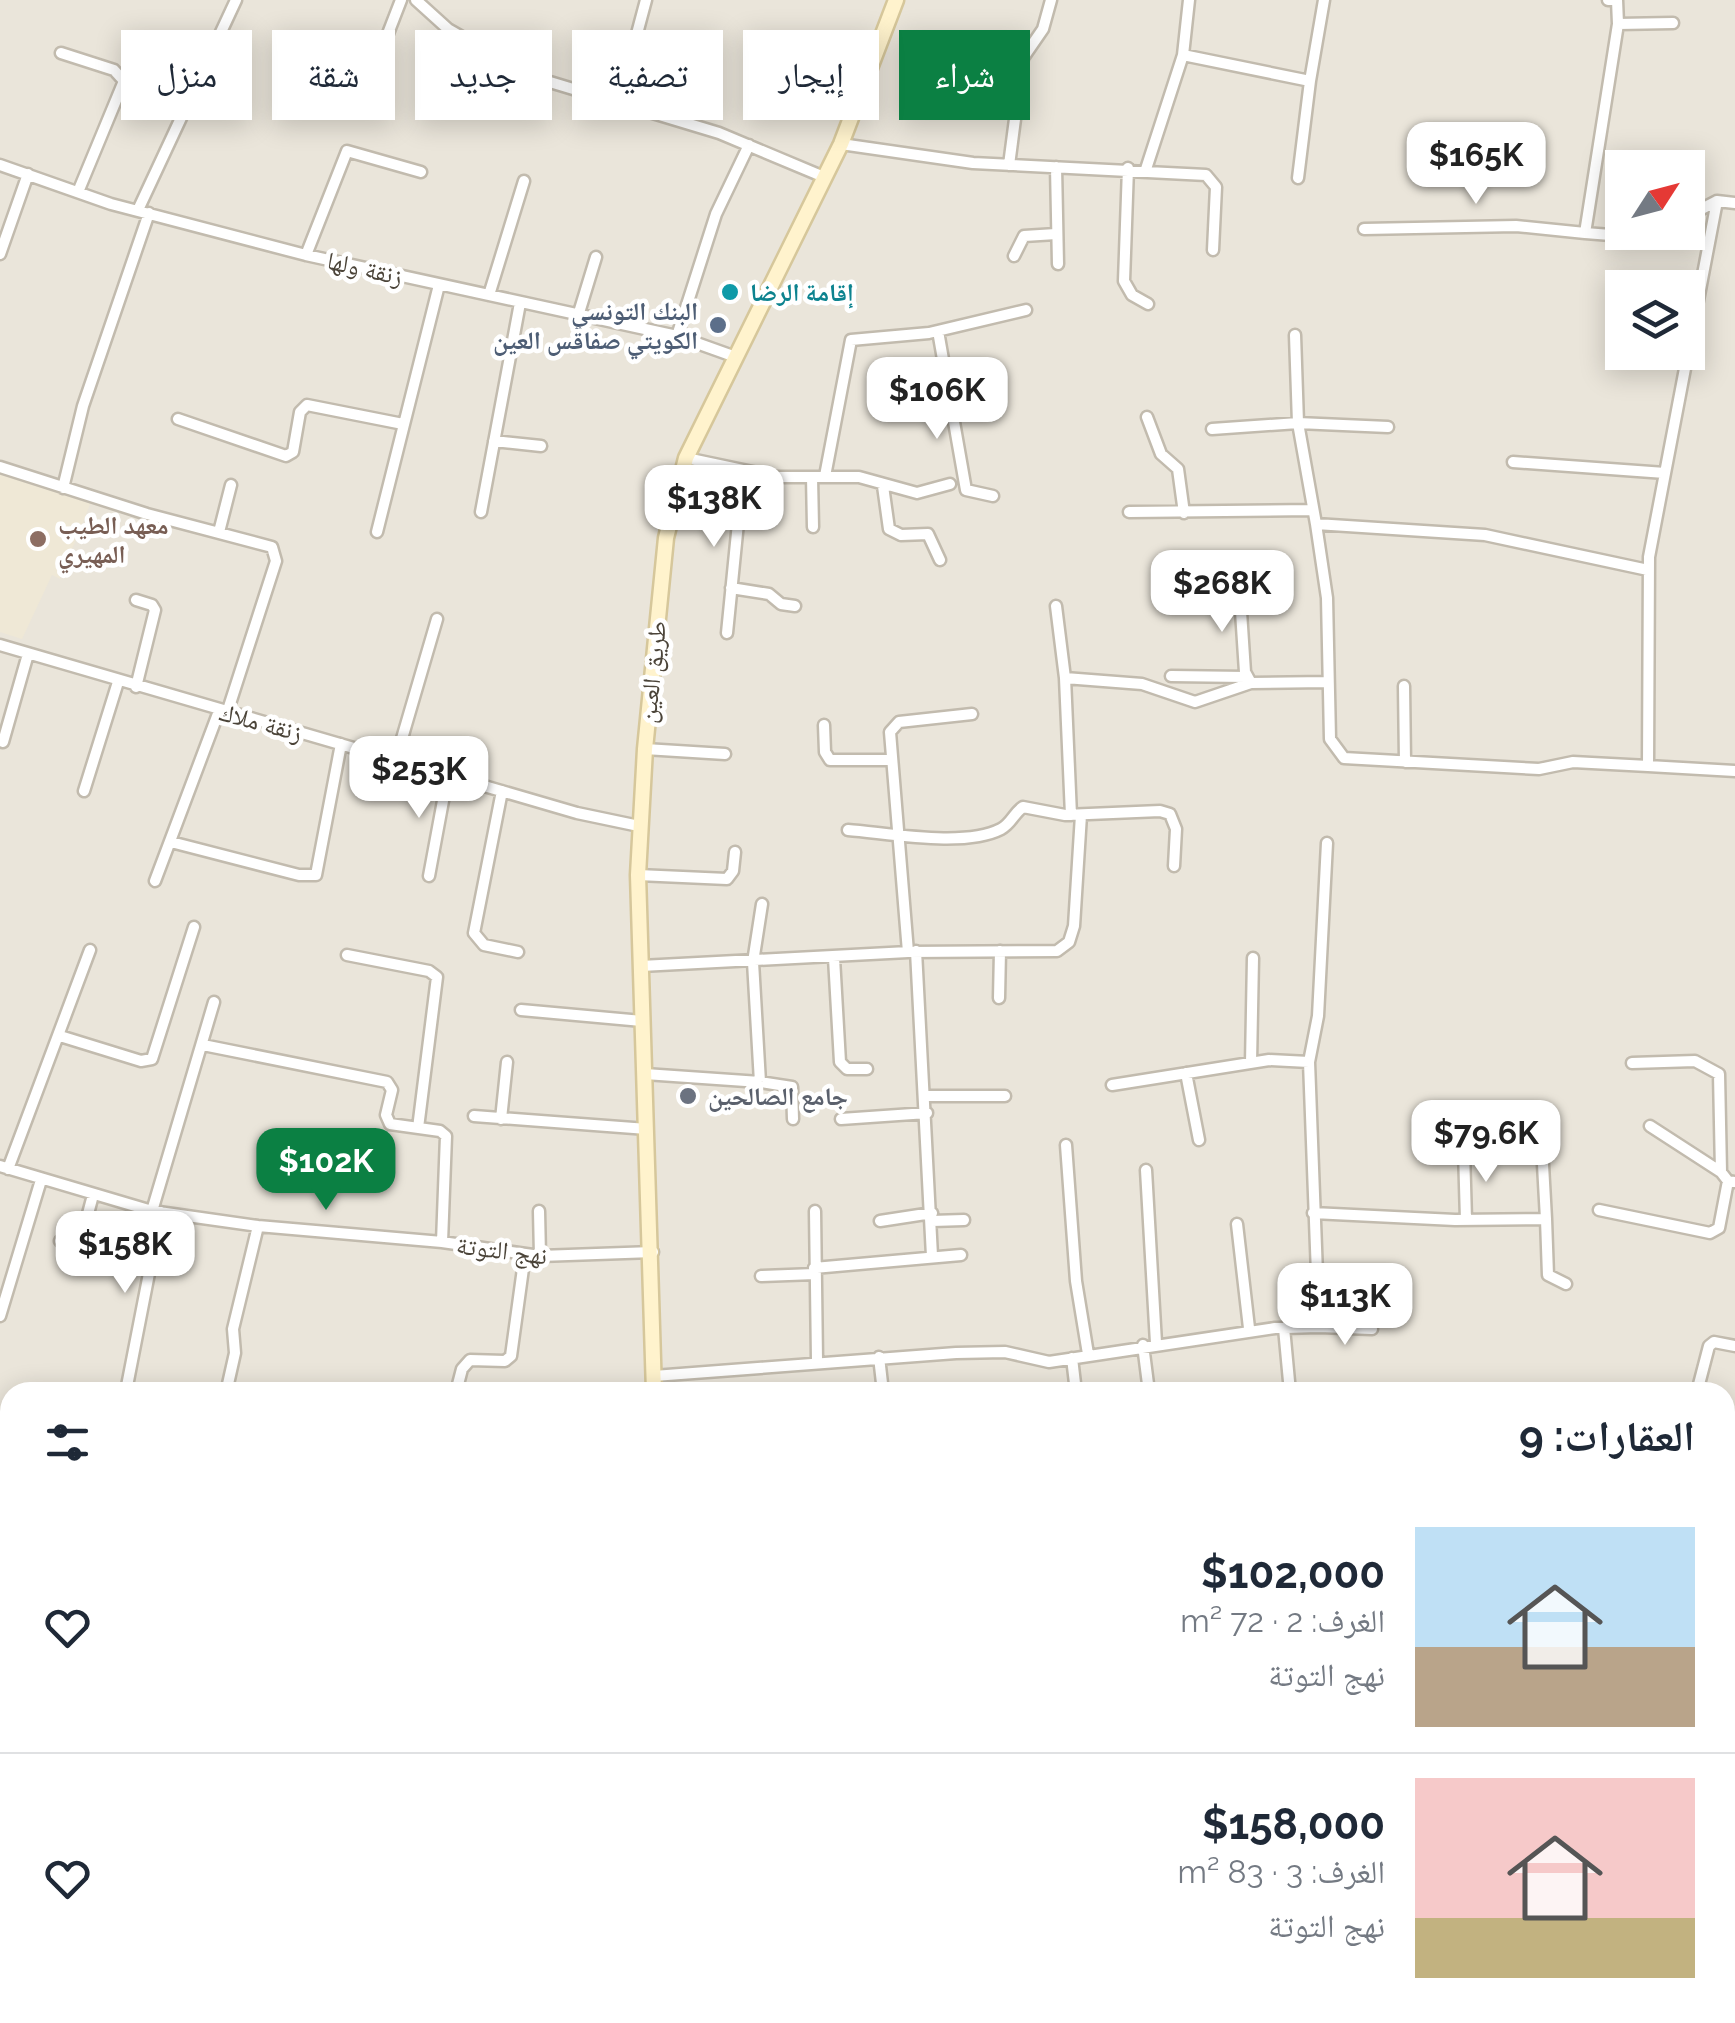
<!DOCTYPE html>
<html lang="ar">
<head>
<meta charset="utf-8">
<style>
	:root { --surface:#fff; --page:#f2f2f3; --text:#1f2937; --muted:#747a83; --line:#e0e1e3; --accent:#0b8043 }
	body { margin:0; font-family:Raleway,"Noto Naskh Arabic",sans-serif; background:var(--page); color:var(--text); direction:rtl; height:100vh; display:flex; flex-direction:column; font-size:38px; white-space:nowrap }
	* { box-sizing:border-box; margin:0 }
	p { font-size:32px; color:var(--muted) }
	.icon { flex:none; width:55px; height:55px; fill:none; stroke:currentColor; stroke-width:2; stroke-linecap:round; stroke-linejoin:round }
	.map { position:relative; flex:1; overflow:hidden; direction:ltr }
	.panel { position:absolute; left:0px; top:1382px; width:1735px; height:642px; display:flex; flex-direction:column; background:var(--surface); border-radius:30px 30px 0 0; box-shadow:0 5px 25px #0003; direction:rtl }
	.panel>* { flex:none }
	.banner { position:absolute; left:30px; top:30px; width:1000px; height:90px; direction:rtl; display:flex; gap:20px }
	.needle { width:65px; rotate:54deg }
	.controls { position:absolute; left:1605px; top:150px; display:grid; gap:20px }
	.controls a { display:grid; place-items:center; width:100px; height:100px; border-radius:0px; background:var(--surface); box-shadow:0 5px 25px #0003; font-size:50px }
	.price { position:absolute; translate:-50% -85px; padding:0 22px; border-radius:20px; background:#fff; color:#222; font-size:32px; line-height:65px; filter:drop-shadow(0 2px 5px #0008) }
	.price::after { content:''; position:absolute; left:50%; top:60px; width:30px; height:22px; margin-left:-15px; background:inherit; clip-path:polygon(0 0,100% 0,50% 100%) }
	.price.selected { background:var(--accent); color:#fff }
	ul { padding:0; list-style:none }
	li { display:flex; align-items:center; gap:30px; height:250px; padding:0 40px }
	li+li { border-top:2px solid var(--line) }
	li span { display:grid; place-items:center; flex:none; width:280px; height:200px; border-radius:0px; color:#555 }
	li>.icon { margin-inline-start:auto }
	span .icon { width:120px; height:120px; fill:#fffc; stroke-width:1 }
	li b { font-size:42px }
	h2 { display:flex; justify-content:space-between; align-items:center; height:120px; padding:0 40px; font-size:42px }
	.pill { padding:0 35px; border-radius:0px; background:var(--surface); box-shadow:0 5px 25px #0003; font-size:35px; line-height:90px }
	.pill.selected { background:var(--accent); color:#fff }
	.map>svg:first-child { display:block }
	.residential { fill:#eae5da; fill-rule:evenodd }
	.education { fill:#efe8d6 }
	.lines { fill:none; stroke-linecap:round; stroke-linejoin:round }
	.minor-casing { stroke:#c2bbae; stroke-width:15 }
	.secondary-casing { stroke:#d6c79b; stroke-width:19 }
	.trunk-casing { stroke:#e0a43c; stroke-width:20 }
	.minor { stroke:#fff; stroke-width:10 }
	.secondary { stroke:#fff3cd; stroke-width:14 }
	.trunk { stroke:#ffd985; stroke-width:15 }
	.trunk-bridge-casing { stroke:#e0a43c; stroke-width:20; stroke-linecap:butt }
	.trunk-bridge { stroke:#ffd985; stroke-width:15 }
	.culture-dot { fill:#0f9aa8; stroke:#fff; stroke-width:4 }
	.service-dot { fill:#5c6f8a; stroke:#fff; stroke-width:4 }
	.education-dot { fill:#8d6e63; stroke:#fff; stroke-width:4 }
	.worship-dot { fill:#6b7280; stroke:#fff; stroke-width:4 }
	.labels { text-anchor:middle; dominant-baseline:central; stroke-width:9; stroke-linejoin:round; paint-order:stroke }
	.street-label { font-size:25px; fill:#4b4439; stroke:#fff }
	.culture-label { font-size:25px; font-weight:bold; fill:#0d838f; stroke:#fff; text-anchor:start }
	.service-label { font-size:25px; font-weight:bold; fill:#4e5e75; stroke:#fff; text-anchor:end }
	.education-label { font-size:25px; font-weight:bold; fill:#785e54; stroke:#fff; text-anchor:start }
	.worship-label { font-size:25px; font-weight:bold; fill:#5b616d; stroke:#fff; text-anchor:start }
</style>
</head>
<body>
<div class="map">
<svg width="1735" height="2023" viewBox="0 0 1735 2023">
	<rect width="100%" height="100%" fill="#f6f3ec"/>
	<path class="residential" d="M0 0H1735V2023H0ZM1622 168H1688V232H1622ZM1622 288H1688V352H1622ZM10 1392H1725V2015H10Z"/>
	<path class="education" d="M0 473 91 502 60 579 52 575 22 639 0 632Z"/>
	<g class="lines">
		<g class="minor-casing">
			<path id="minor" d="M416 0 448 29 530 76 719 133 824 177
				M1608 0H1617L1618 24 1585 233 1649 238 1671 232
				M1618 24 1673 23
				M61 53 114 70 124 81 78 192
				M1183 55 1310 81 1324 0
				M352 63 367 66 377 62 401 0
				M619 101 646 0
				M841 144 973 163 1206 175 1216 187 1213 250
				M0 165 111 204 306 255 677 336 733 356
				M1009 165 1023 58 1043 29 1051 0
				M1056 167 1058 264
				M1128 168 1124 281 1132 295 1148 304
				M1146 169 1183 55 1189 0
				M1298 178 1310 81
				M1735 203 1717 201 1649 557 1648 766 1735 771
				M138 210 236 0
				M1688 216 1717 201
				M1364 229 1516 226 1585 233
				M0 254 28 174
				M306 255 347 151 421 172
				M1014 256 1024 236 1056 234
				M489 295 524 181
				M578 316 596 257
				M938 331 966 490 993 496
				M1295 335 1298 423 1316 524 1485 535 1648 570
				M677 336 716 214 749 145
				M1147 417 1161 454 1178 469 1184 513
				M178 419 286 456 293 452 300 412 307 405 403 424
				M1212 429 1298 423 1388 427
				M494 441 541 446
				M686 458 776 477H859L917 493 950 484
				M1513 462 1665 473
				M0 467 147 514 272 547 276 561 227 713
				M825 476 851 340 929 333 1026 310
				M812 477 813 527
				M883 486 889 529 901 535 928 534 940 560
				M63 488 83 406 149 213
				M481 512 520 303
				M1129 512 1313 510
				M1316 524 1327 598 1330 739 1344 758 1539 769 1573 762 1648 766
				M219 532 231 485
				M377 532 439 285
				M1238 566 1245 672 1251 683
				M731 588 769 594 781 604 795 606
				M136 600 152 605 155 610 136 687
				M1056 606 1065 678 1071 815
				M727 633 743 473
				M0 645 577 813 639 826
				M1171 676 1246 677
				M1065 678 1142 684 1195 702 1251 683 1327 682
				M1404 686 1405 762
				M824 725 825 752 830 760H892
				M3 742 28 654
				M645 749 725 754
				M396 759 437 619
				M84 791 118 682
				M502 791 474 933 484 945 518 952
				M848 830C888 833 964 848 1001 829 1011 824 1014 813 1023 807L1065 815 1160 811 1170 814 1176 829 1174 866
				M171 842 299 875H316L341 744
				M638 875 727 879 733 871 735 852
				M429 876 448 774
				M155 881 219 711
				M762 904 753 962 760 1082 792 1087 793 1119
				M916 951 932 1256
				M908 952 890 732 899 722 972 714
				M347 955 429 971 437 977 418 1128
				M834 958 840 1062 847 1069H867
				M641 966 908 952 1057 951 1069 942 1074 926 1081 815
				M999 998 1000 951
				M521 1010 642 1021
				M60 1036 141 1061 152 1059 194 927
				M203 1045 387 1082 392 1090 386 1115 390 1124 440 1131 446 1136 442 1242
				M1251 1063 1253 958
				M1632 1063 1695 1061 1719 1074 1721 1172 1728 1181
				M1186 1073 1199 1140
				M645 1074 760 1082
				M1112 1085 1269 1060 1309 1062
				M926 1096H1005
				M474 1116 647 1129
				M501 1119 507 1062
				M841 1119 927 1113
				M1650 1126 1721 1172
				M1066 1145 1076 1281 1088 1354
				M1464 1150 1466 1220
				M0 1166 152 1211 258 1226 442 1242 540 1256 653 1252
				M8 1169 90 950
				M1146 1170 1156 1343
				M1599 1210 1710 1233 1719 1228 1728 1181 1735 1182
				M152 1211 214 1002
				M539 1211 540 1256
				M815 1211 817 1360
				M1313 1213 1455 1220 1546 1219 1540 1110
				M1546 1219 1548 1275 1566 1284
				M880 1221 932 1213
				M932 1221 964 1220
				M1237 1224 1249 1328
				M60 1241 72 1245 81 1240 93 1195
				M814 1268 961 1255
				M761 1276 815 1274
				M0 1316 41 1180
				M1319 1327 1372 1329
				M1284 1328 1319 1327 1309 1062 1318 1016 1327 843
				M1143 1345 1149 1392
				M879 1357 883 1392
				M1072 1358 1076 1392
				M654 1376 956 1353 1005 1352 1049 1362 1275 1328H1284L1290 1392
				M127 1386 161 1212
				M1437 1391 1438 1392
				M232 1392 228 1384 235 1353 233 1329 258 1226
				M456 1392 462 1369 470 1360 505 1361 511 1356 525 1254
				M1697 1392 1709 1346 1714 1342 1735 1346
				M0 1500 10 1504
				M0 1605 10 1576
				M1725 1609 1735 1611
				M0 1734 10 1736
				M1725 1751 1735 1755
				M0 1910 10 1911
				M139 2015V2023
				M271 2015V2023
				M747 2015 748 2023
				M1056 2015 1058 2023"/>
		</g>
		<g class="secondary-casing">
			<path id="secondary" d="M654 1392 638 875 645 749 666 538 686 458 841 144 896 0
				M1725 1852 1735 1820
				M1725 1909 1735 1861
				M648 2015V2023
				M658 2015V2023
				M1691 2023 1693 2015"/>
		</g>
		<g class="trunk-casing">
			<path id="trunk" d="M1725 1910H1735
				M1725 1950 1735 1948
				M0 2002 10 2001
				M0 2019 28 2015"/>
		</g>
		<use href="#minor" class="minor"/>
		<use href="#secondary" class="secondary"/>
		<use href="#trunk" class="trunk"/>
		<g class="trunk-bridge-casing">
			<path id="trunk-bridge" d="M1725 1918H1735
				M1725 1931H1735"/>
		</g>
		<use href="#trunk-bridge" class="trunk-bridge"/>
	</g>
	<circle class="culture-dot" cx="730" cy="292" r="10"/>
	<circle class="service-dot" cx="718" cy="325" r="10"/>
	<circle class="education-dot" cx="38" cy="539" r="10"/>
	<circle class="worship-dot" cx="688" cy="1096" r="10"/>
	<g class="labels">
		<g class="street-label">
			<text transform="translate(365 268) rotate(13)">زنقة ولها</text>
			<text transform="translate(652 672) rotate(-84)">طريق العين</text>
			<text transform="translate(261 722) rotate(15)">زنقة ملاك</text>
			<text transform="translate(502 1250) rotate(7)">نهج التوتة</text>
		</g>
		<g class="culture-label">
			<text x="750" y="292">إقامة الرضا</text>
		</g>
		<g class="service-label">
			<text x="698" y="311">البنك التونسي<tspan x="698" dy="29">الكويتي صفاقس العين</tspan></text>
		</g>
		<g class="education-label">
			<text x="58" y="525">معهد الطيب<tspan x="58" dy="29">المهيري</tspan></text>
		</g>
		<g class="worship-label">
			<text x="708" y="1096">جامع الصالحين</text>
		</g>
	</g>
</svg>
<div class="controls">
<a><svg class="needle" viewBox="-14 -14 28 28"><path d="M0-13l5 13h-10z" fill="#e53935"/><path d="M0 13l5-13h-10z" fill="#747a83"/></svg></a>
<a><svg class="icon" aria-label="layers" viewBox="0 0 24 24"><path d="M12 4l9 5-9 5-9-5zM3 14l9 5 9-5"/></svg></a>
</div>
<b class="price" style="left:1476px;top:207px">$165K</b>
<b class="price" style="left:937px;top:442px">$106K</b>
<b class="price" style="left:714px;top:550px">$138K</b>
<b class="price" style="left:1222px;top:635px">$268K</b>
<b class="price" style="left:419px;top:821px">$253K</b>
<b class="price" style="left:1486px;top:1185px">$79.6K</b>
<b class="price selected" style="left:326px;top:1213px">$102K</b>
<b class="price" style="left:125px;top:1296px">$158K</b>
<b class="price" style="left:1345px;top:1348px">$113K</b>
<div class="banner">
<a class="pill selected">شراء</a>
<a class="pill">إيجار</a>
<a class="pill">تصفية</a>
<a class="pill">جديد</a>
<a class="pill">شقة</a>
<a class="pill">منزل</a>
</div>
<section class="panel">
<h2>العقارات: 9<svg class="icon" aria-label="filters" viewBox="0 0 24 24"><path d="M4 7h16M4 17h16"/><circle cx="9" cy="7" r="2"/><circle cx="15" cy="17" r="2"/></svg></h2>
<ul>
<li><span style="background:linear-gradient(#bfe0f5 60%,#b9a48a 0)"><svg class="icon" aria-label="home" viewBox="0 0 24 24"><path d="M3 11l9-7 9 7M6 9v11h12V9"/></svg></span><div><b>$102,000</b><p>الغرف: 2 · 72 m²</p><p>نهج التوتة</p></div><svg class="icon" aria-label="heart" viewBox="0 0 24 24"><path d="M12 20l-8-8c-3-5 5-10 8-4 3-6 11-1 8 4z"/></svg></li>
<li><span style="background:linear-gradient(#f6c9c9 70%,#c2b280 0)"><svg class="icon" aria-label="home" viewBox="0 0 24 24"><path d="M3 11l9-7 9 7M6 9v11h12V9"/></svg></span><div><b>$158,000</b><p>الغرف: 3 · 83 m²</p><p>نهج التوتة</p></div><svg class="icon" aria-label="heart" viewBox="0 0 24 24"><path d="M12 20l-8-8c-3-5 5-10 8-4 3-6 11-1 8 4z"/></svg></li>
</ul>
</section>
</div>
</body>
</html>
